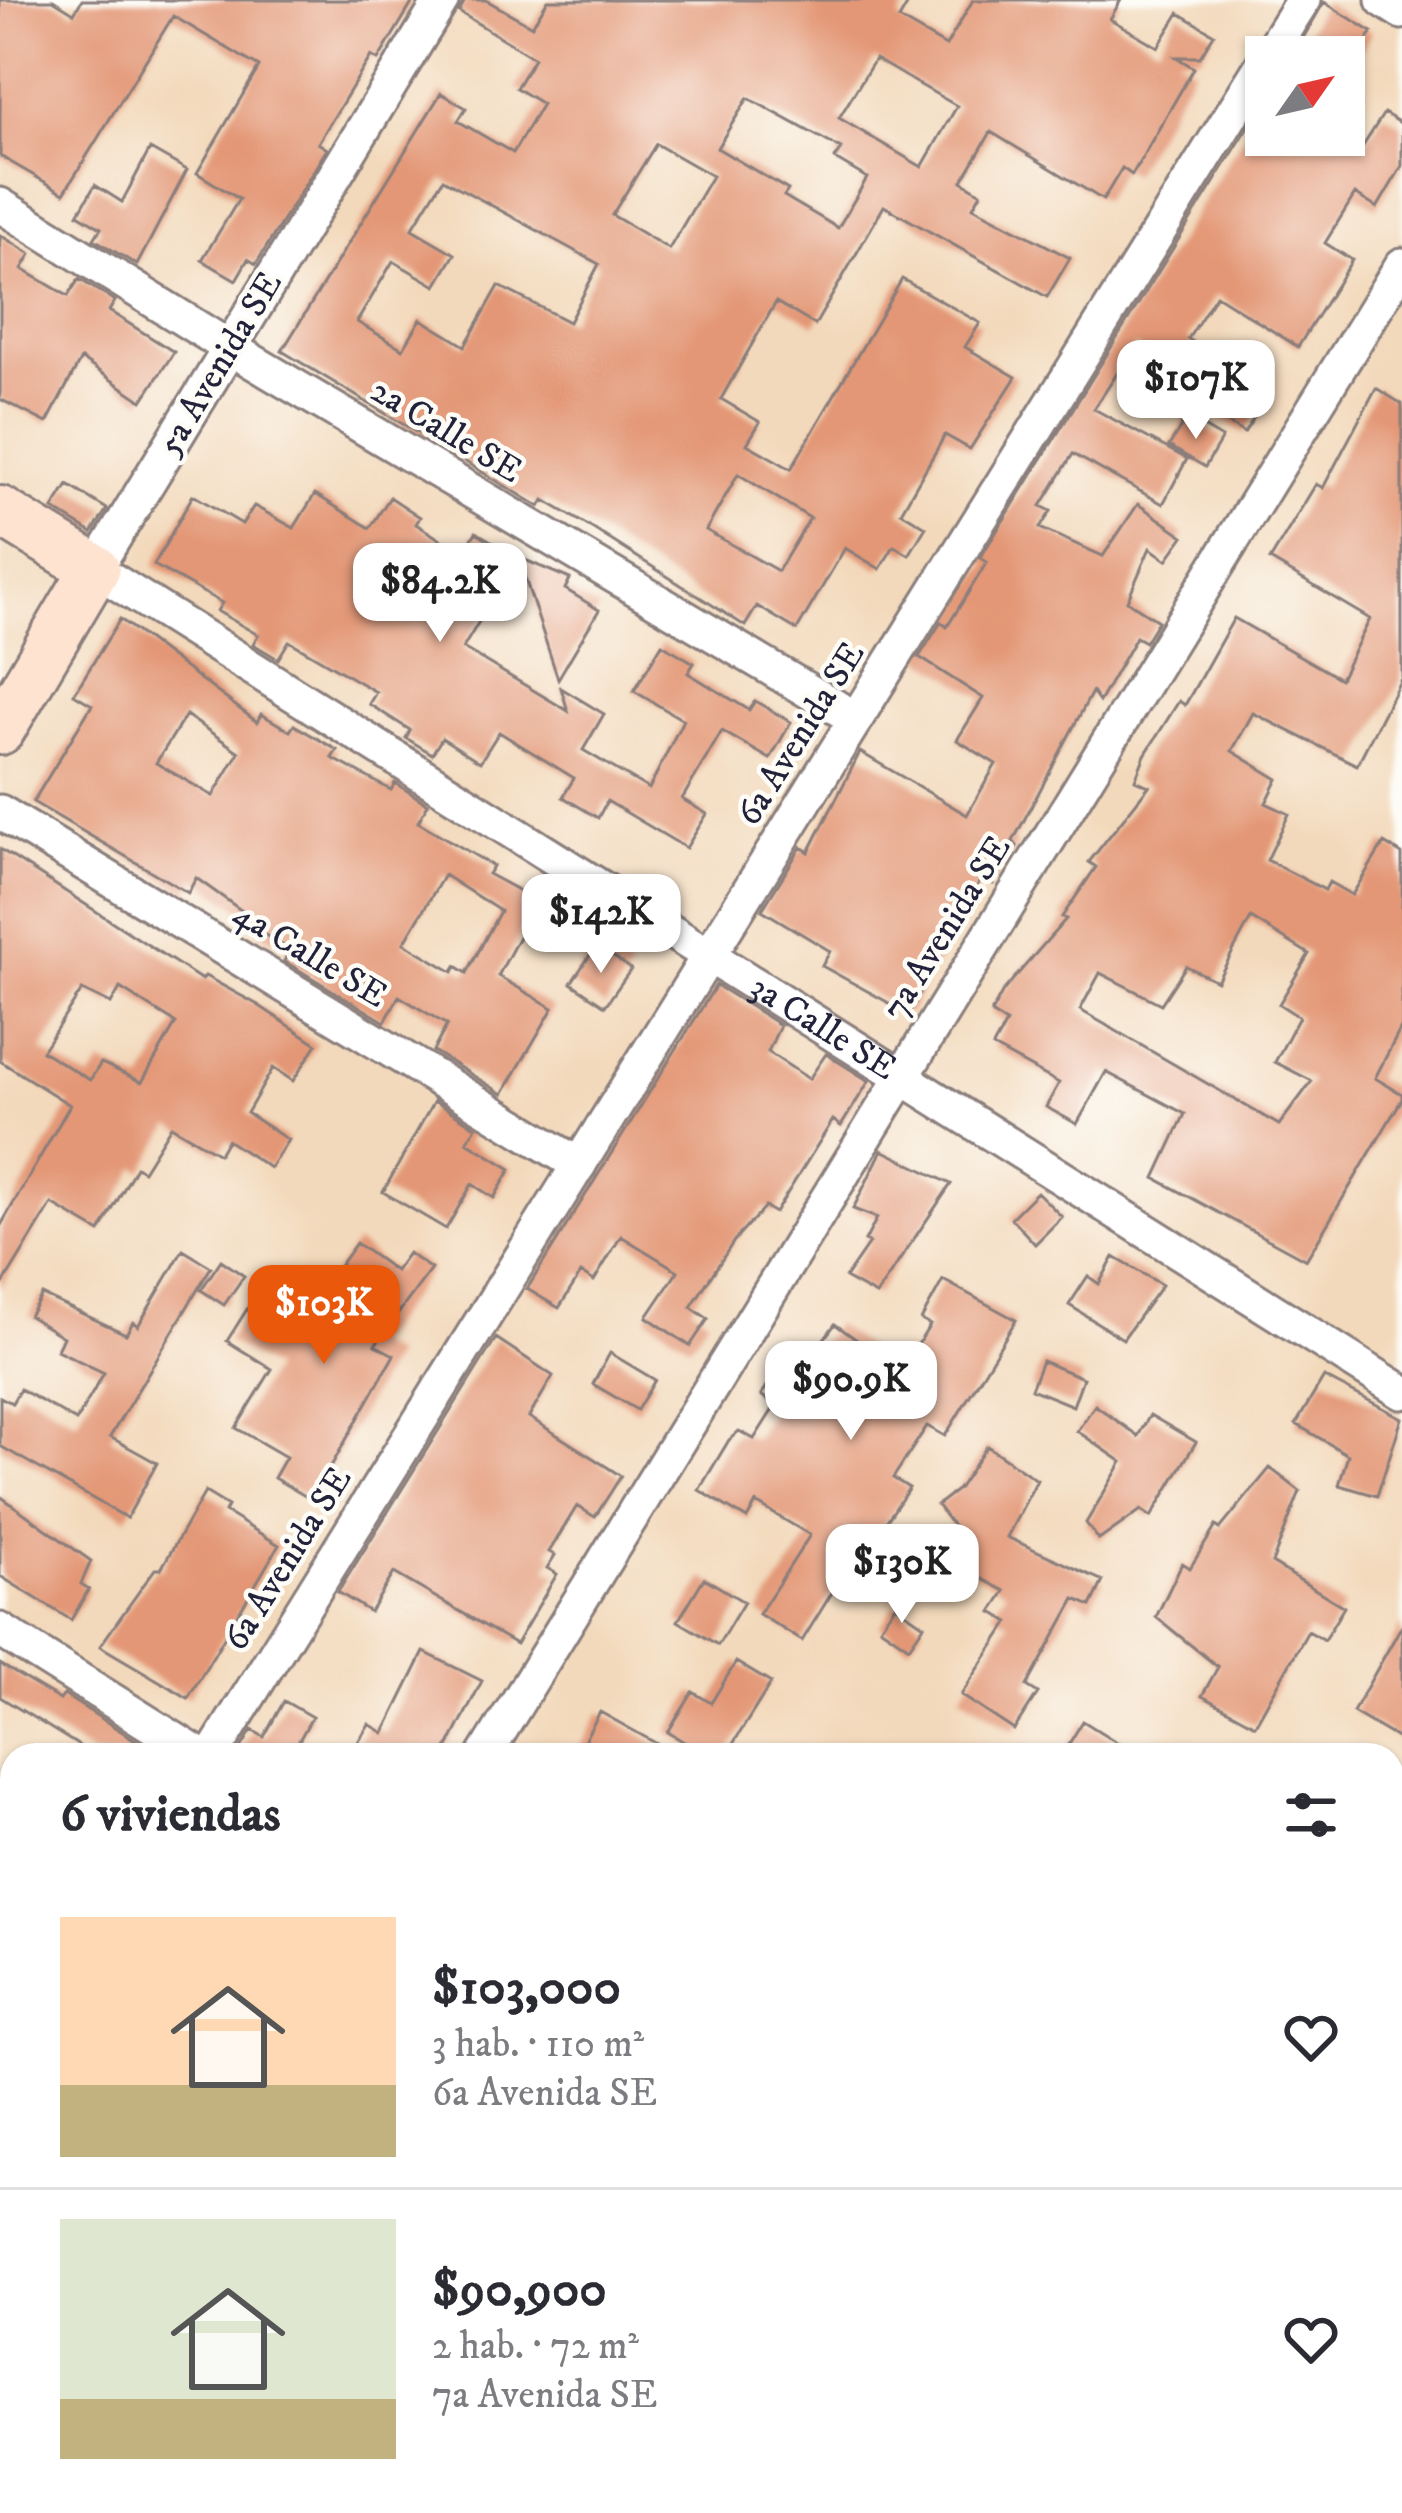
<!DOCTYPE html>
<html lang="es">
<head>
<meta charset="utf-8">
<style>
	:root { --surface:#fff; --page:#f7f7f7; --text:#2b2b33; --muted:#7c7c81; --line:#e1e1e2; --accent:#ea580c }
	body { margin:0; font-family:"IM FELL DW Pica",serif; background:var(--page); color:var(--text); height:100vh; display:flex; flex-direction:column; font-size:45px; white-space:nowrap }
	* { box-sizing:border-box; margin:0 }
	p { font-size:39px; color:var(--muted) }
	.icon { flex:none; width:66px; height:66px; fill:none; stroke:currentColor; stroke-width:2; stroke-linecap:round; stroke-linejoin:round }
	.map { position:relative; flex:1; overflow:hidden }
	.side { position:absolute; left:0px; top:1743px; width:1404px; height:771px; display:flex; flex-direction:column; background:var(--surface); border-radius:36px 36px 0 0; box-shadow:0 3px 9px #0004 }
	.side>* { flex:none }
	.needle { width:78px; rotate:56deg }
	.tools { position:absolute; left:1245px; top:36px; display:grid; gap:24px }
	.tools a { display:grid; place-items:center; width:120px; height:120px; border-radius:0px; background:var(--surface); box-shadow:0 3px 9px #0004; font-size:60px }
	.price { position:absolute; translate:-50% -102px; padding:0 27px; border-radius:24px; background:#fff; color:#222; font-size:39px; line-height:78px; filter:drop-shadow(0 3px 6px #0008) }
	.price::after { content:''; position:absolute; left:50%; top:72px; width:36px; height:27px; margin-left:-18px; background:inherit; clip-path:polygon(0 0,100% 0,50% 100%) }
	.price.on { background:var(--accent); color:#fff }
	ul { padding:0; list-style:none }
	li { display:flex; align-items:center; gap:36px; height:300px; padding:0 60px }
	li+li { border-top:3px solid var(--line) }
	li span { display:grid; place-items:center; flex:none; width:336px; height:240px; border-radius:0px; color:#555 }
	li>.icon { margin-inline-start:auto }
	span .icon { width:144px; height:144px; fill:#fffc; stroke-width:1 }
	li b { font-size:51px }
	h2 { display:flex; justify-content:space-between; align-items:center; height:144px; padding:0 60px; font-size:51px }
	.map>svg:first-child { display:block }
	.building { fill:#e39776; fill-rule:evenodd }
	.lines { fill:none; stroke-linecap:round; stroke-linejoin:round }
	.street-casing { stroke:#8a7e7b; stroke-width:39 }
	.secondary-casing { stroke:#8a7e7b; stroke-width:54 }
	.street { stroke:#fff; stroke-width:33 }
	.secondary { stroke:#fee3d1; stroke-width:48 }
	.labels { text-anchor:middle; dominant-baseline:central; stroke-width:9; stroke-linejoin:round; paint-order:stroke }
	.street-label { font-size:36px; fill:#22223b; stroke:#fdfcf7 }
</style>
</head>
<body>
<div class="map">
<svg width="1402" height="2513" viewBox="0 0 1402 2513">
	<rect width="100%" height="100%" fill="#fdfcf7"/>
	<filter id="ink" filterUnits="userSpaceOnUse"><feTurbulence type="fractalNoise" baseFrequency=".00833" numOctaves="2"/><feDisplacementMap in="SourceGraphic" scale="24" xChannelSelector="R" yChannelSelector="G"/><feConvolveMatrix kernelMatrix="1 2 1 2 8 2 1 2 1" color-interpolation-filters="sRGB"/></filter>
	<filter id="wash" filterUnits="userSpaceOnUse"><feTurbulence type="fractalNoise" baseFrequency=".004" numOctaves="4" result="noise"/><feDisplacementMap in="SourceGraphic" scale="48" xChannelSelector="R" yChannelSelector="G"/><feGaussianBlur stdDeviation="2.7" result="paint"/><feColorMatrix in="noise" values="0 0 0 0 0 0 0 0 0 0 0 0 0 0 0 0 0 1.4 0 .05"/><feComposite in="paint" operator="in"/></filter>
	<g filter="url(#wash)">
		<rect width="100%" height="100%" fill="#f3d9bb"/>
		<g id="blocks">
			<path class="building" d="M0 0H53L74 13 82 0H414L378 60 371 56 318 143 327 149 256 264 248 259 236 280 202 260 239 199 197 173 259 67 173 16 64 193 0 156Z
				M465 0H486L532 26 548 0H910L899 19 946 46 973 0H1121L1110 19 1158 47 1179 13 1214 34 1200 57H1176L1194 68 1132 175 1122 168 1103 200 991 132 962 181 981 193 973 207 1070 258 1047 297 884 206 815 325 776 302 721 399 760 422 747 444 791 469 902 279 980 323 965 347 1016 377 970 449 945 435 901 512 926 527 909 555 894 546 880 569 845 548 797 630 757 606 745 626 595 530 544 500 540 507 282 351 441 93 466 108 458 121 513 153 542 104 516 88 534 58 459 12ZM875 59 957 106 922 167 839 118ZM748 98 841 149 835 159 867 178 838 228 784 196 788 190 717 148ZM656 144 712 176 669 249 612 215ZM443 179 599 264 569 322 499 286 465 346 421 319 403 349 357 322 393 261 436 286 455 254 412 229ZM738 474 810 518 778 571 706 530Z
				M1324 2 1372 32 1357 57H1292Z
				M1266 99V135H1346L1363 146 1384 113 1402 124V166L1377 208 1355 194 1325 243 1352 260 1298 347 1216 295 1188 339 1195 343 1178 372 1135 346 1094 409 1187 459 1163 504 1073 454 1041 506 1051 511 1040 528 1103 556 1138 504 1184 536 1167 560 1150 548 1127 601 1158 621 1145 642 1136 637 1099 702 1092 692 1013 841 1017 846 993 884 982 877 909 1014 822 966 830 951 762 910 801 847 809 852 860 752 967 815 996 764 957 740 983 698 919 657 941 622 947 627 987 562 980 558Z
				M150 149 187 170 137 265 94 239 101 228 78 214 95 185 122 202Z
				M0 235 31 254 22 269 68 296 79 279 115 301 109 311 174 352 142 401 81 359 47 423 0 399Z
				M1376 388 1402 404V677L1357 765 1253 713 1232 751 1278 779 1266 803 1289 814 1267 860 1325 890 1329 882 1352 895 1384 843 1402 854V1026L1375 1078 1402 1094V1099L1306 1260 1155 1178 1185 1114 1106 1072 1077 1124 1046 1107 1059 1083 993 1047 1006 1023 991 1013 1003 991 1066 919 1062 917 1096 867 1089 862 1149 786 1135 780 1145 755 1179 701 1185 705 1234 618 1340 679 1370 619 1270 560 1316 484 1323 488ZM1251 918 1309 954 1279 1004 1299 1017 1275 1062 1312 1081 1279 1125 1080 1010 1100 973 1161 1004 1186 966 1217 981Z
				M1230 391 1259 410 1244 433 1215 415Z
				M1187 417 1222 438 1205 467 1169 446Z
				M68 485 107 509 92 533 53 509Z
				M315 494 370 528 390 497 420 517 416 524 463 554 476 532 518 557 463 648 568 711 561 688 604 714 583 750 649 789 683 720 634 691 662 644 694 663 688 673 749 710 755 701 791 722 770 759 722 731 682 799 707 814 686 848 607 801 598 818 563 797 574 778 499 732 480 762 442 738 432 754 406 738 410 730 369 704 376 692 289 641 278 659 253 644 258 635 217 611 222 603 154 565 193 495 242 524 254 506 294 528Z
				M518 557 570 579 565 589 599 610 558 679Z
				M120 619 257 722 261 714 290 731 294 725 337 750 332 758 391 790 395 783 428 804 418 822 493 866 488 874 538 901 498 976 553 1008 503 1094 433 1051 447 1025 399 996 385 1022 284 961 290 950 260 932 263 926 196 878 188 893 33 802 92 705 74 694ZM186 715 239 752 213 796 156 763ZM444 875 500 911 467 973 456 966 453 972 404 943Z
				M0 849 202 980 205 976 258 1005 317 1044 293 1081 273 1068 247 1113 288 1140 270 1168 227 1140 219 1154 171 1126 143 1171 136 1167 100 1232 52 1204 0 1289V1227L70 1105 0 1061ZM120 988 176 1023 142 1082 101 1063 90 1080 42 1051 82 990 111 1004Z
				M597 945 631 969 605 1006 571 983Z
				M716 985 780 1025 768 1052 809 1079 826 1054 869 1081 841 1126 833 1120 775 1213 765 1207 734 1241 691 1307 708 1319 690 1346 647 1317 678 1271 621 1236 594 1281 581 1273 559 1308 527 1289Z
				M434 1101 476 1127 467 1142 511 1169 494 1198 472 1184 446 1229 383 1192Z
				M882 1150 951 1184 876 1295 845 1278 869 1243 865 1241 877 1218 853 1209Z
				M1037 1192 1062 1217 1035 1244 1011 1218Z
				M356 1243 395 1271 408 1253 431 1269 375 1345 394 1355 312 1500 274 1478 286 1457 236 1428 272 1369 227 1341 249 1306 302 1338 341 1278 334 1273Z
				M183 1250 211 1267 110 1437 157 1463 127 1518 0 1446V1397L12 1403 20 1389 76 1421 104 1373 57 1350 63 1337 29 1316 42 1295 126 1334 133 1322 138 1326Z
				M1114 1257 1162 1285 1123 1339 1069 1305 1088 1276 1099 1284Z
				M221 1260 244 1276 224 1305 201 1290Z
				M943 1280 1016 1320 945 1436 927 1426 893 1478 909 1488 857 1565 851 1562 802 1641 759 1614 810 1535 756 1503 747 1519 699 1490 729 1440 739 1431 754 1439 775 1406 761 1395 789 1355 804 1366 835 1324 901 1372 930 1325 921 1320Z
				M496 1338 553 1376 529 1417 621 1476 595 1517 577 1506 549 1552 555 1555 547 1568 557 1574 516 1644 394 1573 370 1612 338 1592Z
				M610 1353 655 1380 637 1410 593 1384Z
				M1042 1361 1083 1378 1073 1406 1031 1389Z
				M1324 1377 1402 1418 1377 1496 1339 1485 1348 1455 1296 1424Z
				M1095 1405 1138 1436 1150 1415 1196 1442 1151 1517 1141 1510 1099 1540 1086 1523 1122 1462 1077 1431Z
				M987 1446 1037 1480 1007 1537 1103 1581 1091 1606 1075 1599 1027 1686 1038 1693 1014 1730 961 1695 1009 1622 992 1612 1005 1591 950 1562 957 1531 937 1505 958 1489Z
				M1270 1468 1300 1491 1272 1563 1344 1607 1324 1640 1308 1631 1255 1725 1202 1696 1218 1667 1156 1617 1182 1563 1190 1568 1216 1526 1220 1529Z
				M205 1492 228 1506 225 1512 279 1545 188 1698 100 1646 155 1569H161Z
				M0 1496 91 1561 81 1584 89 1589 71 1620 0 1576Z
				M704 1578 744 1602 718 1645 678 1621Z
				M895 1605 924 1625 909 1647 880 1627Z
				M1402 1625V1741L1353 1712Z
				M424 1652 482 1681 444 1755H350L369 1724 384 1733Z
				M736 1662 771 1683 726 1755H705L668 1732 693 1692 711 1703Z
				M0 1664 60 1700 64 1695 159 1755H94L0 1697Z
				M284 1701 312 1717 292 1753 296 1755H237L252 1730 264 1737Z
				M600 1712 677 1755H576Z
				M1083 1721 1137 1755H1062Z"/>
		</g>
	</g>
	<g filter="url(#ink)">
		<use href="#blocks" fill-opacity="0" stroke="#8a7e7b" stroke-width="3"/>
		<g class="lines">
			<g class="street-casing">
				<g id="street">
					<path id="s1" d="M442 0 95 569 1402 1392"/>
					<path d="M1383 0 1402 12"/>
					<path d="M1267 57 1303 0"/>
					<path d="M0 205 230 348 856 719"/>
					<path d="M0 812 579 1165"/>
					<path d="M0 1630 199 1755"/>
					<path d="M212 1755 1266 59"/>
					<path d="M485 1755 1402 265"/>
					<path d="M0 1940 12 1947"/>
					<path d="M0 2097 12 2077"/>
					<path d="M943 2502 961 2513"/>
					<path d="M27 2513 33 2502"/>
				</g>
			</g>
			<g class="secondary-casing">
				<path id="secondary" d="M0 511 95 569 0 730"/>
			</g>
			<use href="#street" class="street"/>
			<use href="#secondary" class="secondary"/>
		</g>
	</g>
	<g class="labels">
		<g class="street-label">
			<text transform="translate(220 364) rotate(-59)">5a Avenida SE</text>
			<text transform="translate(446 431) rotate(31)">2a Calle SE</text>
			<text transform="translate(801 734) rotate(-58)">6a Avenida SE</text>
			<text transform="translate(947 928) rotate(-58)">7a Avenida SE</text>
			<text transform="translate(310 955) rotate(31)">4a Calle SE</text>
			<text stroke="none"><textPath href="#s1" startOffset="1527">3a Calle SE</textPath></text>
			<text transform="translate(288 1559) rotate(-58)">6a Avenida SE</text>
		</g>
	</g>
</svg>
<div class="tools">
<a><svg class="needle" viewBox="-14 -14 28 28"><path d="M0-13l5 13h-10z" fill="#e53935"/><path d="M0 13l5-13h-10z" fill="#7c7c81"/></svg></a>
</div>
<b class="price" style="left:1196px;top:442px">$107K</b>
<b class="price" style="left:440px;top:645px">$84.2K</b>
<b class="price" style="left:601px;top:976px">$142K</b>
<b class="price on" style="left:324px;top:1367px">$103K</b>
<b class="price" style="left:851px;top:1443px">$90.9K</b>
<b class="price" style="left:902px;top:1626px">$130K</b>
<section class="side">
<h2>6 viviendas<svg class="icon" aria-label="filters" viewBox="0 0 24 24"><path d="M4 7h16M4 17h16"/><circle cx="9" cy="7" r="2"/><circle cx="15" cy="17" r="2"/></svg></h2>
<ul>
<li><span style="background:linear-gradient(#ffd9b3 70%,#c2b280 0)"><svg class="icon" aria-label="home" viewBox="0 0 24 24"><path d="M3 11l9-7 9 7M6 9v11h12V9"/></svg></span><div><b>$103,000</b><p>3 hab. · 110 m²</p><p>6a Avenida SE</p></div><svg class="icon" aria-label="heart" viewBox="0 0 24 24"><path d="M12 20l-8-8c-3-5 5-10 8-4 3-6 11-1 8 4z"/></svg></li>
<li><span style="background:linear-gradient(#dfe7d0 75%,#c2b280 0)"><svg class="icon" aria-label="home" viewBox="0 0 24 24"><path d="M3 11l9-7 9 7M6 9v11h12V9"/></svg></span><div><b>$90,900</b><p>2 hab. · 72 m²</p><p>7a Avenida SE</p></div><svg class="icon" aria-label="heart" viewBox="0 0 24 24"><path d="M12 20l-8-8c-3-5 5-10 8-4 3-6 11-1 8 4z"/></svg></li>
</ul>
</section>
</div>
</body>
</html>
